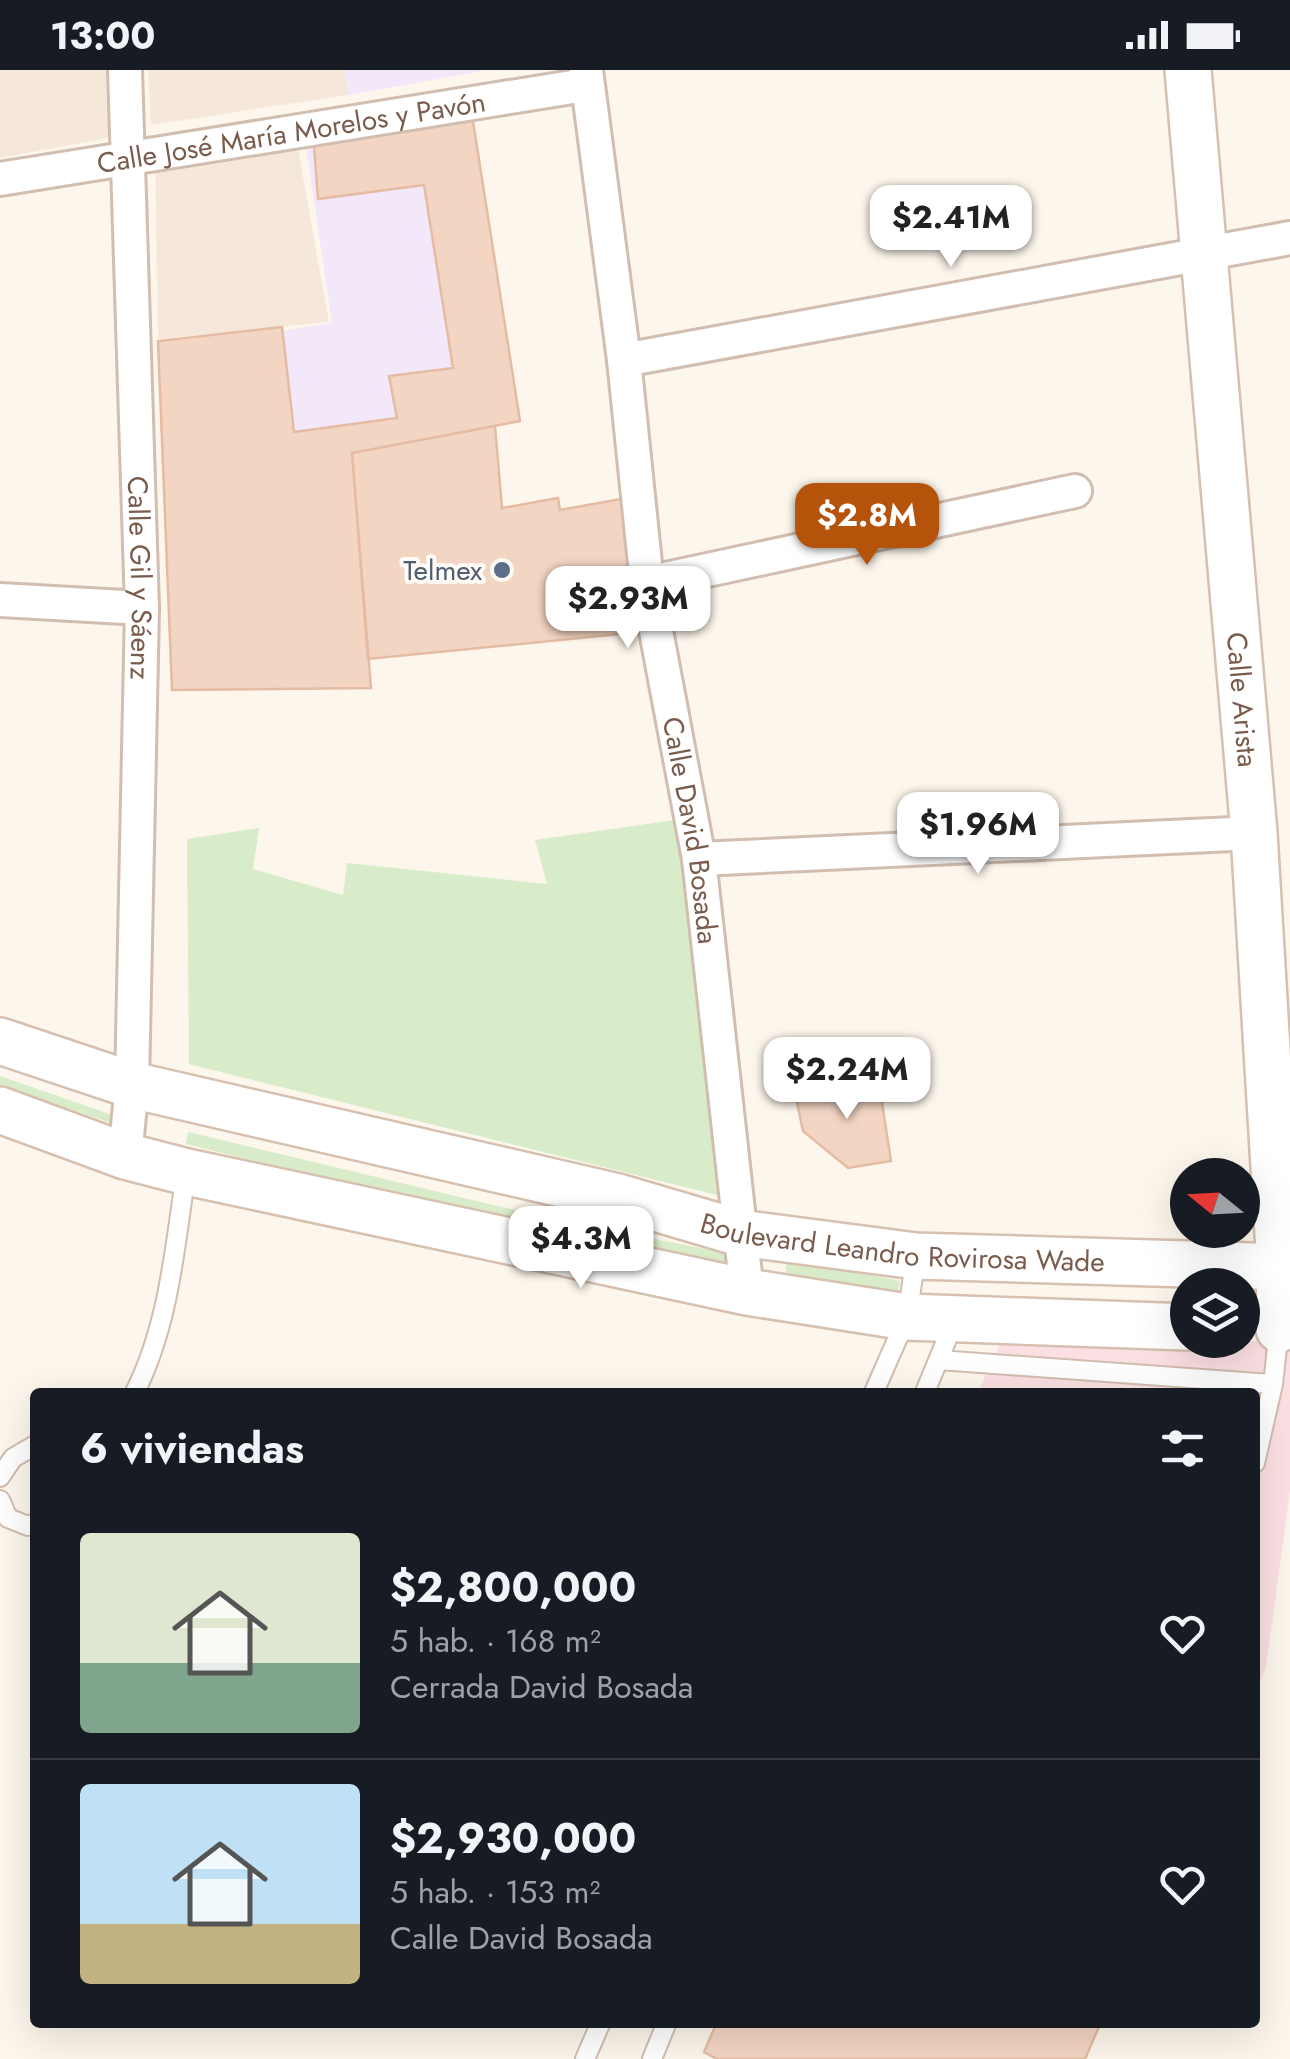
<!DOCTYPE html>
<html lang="es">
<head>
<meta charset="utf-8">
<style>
	:root { --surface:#171b24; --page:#20242c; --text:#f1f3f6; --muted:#9ea1a6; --line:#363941; --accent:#b45309 }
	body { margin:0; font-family:Jost,sans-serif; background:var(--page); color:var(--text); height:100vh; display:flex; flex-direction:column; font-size:38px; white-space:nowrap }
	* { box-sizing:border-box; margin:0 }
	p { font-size:32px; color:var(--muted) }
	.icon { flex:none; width:55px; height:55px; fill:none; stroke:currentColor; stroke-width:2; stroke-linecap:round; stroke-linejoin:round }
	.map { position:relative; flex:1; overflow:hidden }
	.details { position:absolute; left:30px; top:1318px; width:1230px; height:640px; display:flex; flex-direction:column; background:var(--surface); border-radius:10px; box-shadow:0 10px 40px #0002 }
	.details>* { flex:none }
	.needle { width:65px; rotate:288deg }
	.tools { position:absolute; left:1170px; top:1088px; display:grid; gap:20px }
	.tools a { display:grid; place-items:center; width:90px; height:90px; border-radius:50%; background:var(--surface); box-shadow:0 10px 40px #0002; font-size:50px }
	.price { position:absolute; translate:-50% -85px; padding:0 22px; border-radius:20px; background:#fff; color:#222; font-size:32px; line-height:65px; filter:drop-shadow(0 2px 5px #0008) }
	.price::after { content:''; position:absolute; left:50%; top:60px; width:30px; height:22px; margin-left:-15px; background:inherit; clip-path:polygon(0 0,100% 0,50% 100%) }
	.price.current { background:var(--accent); color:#fff }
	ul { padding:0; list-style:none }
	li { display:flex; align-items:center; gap:30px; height:250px; padding:0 50px }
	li+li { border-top:2px solid var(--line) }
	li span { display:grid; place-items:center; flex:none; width:280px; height:200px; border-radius:10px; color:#555 }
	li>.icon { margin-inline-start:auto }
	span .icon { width:120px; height:120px; fill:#fffc; stroke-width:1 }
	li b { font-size:42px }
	h2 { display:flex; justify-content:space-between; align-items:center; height:120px; padding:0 50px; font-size:42px }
	.status { display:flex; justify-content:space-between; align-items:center; height:70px; padding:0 50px; background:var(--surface); direction:ltr }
	.status svg { height:28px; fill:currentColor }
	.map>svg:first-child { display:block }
	.residential { fill:#f5e8da }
	.education { fill:#f3e8fa }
	.medical { fill:#fbdfe3 }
	.green { fill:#d8ecc9 }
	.building { fill:#f3d5c3; stroke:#e6bba3; stroke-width:2.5 }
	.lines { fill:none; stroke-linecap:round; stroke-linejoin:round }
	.lane-casing { stroke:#d1beb0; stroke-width:22 }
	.street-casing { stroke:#d1beb0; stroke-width:38 }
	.secondary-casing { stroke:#d6c0b0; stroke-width:50 }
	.lane { stroke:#fff; stroke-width:18 }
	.street { stroke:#fff; stroke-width:32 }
	.secondary { stroke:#fff; stroke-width:45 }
	.service-dot { fill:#5c6f8a; stroke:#fffaf3; stroke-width:4 }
	.labels { text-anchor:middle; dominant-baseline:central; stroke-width:8; stroke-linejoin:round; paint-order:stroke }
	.street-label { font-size:28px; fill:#7a5c4d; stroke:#fffaf3 }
	.service-label { font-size:28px; fill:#4e5e75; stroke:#fffaf3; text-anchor:end }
</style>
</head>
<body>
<div class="status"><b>13:00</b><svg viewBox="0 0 49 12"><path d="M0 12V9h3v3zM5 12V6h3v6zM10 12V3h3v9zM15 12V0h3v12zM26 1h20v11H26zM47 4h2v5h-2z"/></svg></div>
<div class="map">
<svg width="1290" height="1989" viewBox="0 0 1290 1989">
	<rect width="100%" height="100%" fill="#fdf6ec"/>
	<path class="residential" d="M0 0H111L113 67 0 88Z
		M148 0H345L348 25 151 55Z
		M297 73 329 252 158 269 155 86Z"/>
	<path class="education" d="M345 0H489L348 25Z
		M472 45 520 351 352 383 371 618 172 620 282 261 332 253 305 70Z"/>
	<path class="medical" d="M1004 1265 1290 1272V1421L1266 1597 1255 1622V1322H978Z"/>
	<path class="green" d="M682 749 729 1128 189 994 187 769 259 758 253 799 343 825 347 793 547 814 535 770Z
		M0 1006 118 1047 120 1056 0 1015Z
		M188 1062 544 1147 735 1185 733 1201 548 1165 186 1074Z
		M787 1188 900 1211 896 1236 785 1210Z"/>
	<path class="building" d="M472 45 520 351 352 383 371 618 172 620 158 271 282 257 294 362 397 348 389 306 453 298 424 115 318 129 314 75Z
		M495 356 502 438 558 428 560 440 632 427 651 561 368 589 352 383Z
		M878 1007 891 1091 848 1098 803 1061 795 1023Z
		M717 1952H1101L1085 1989H717L704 1982Z"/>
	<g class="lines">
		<g class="lane-casing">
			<path id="lane" d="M939 1290 1273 1314 1279 1259
				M135 1322C169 1254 175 1177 186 1102
				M874 1322 907 1247 916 1186
				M925 1322 954 1252
				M1255 1393 1273 1314
				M0 1407 13 1388 35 1375
				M0 1430 8 1448 28 1456 35 1453
				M585 1989 601 1952
				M652 1989 667 1952"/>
		</g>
		<g class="street-casing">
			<g id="street">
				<path id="s1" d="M125 0 142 538 132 1015 125 1086"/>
				<path id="s2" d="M586 0 624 290 647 513 699 789 747 1222"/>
				<path id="s3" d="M0 109 585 15"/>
				<path d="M624 290 1290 168"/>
				<path d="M647 513 1075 421"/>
				<path d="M0 530 142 538"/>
				<path d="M699 789 1254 763"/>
			</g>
		</g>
		<g class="secondary-casing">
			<g id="secondary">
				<path id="s4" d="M1188 0 1254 763 1280 1197 1279 1259"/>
				<path id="s5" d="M0 971 132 1015 618 1127 740 1163 916 1186 1290 1197"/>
				<path d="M0 1040 125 1086 187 1102 747 1222 907 1247 1188 1257"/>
			</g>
		</g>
		<use href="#lane" class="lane"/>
		<use href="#street" class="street"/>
		<use href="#secondary" class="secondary"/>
	</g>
	<circle class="service-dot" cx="502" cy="500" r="10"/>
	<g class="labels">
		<g class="street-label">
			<text stroke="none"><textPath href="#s3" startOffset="295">Calle José María Morelos y Pavón</textPath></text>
			<text stroke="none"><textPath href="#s1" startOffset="508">Calle Gil y Sáenz</textPath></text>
			<text stroke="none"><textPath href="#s4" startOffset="632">Calle Arista</textPath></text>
			<text stroke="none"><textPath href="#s2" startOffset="768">Calle David Bosada</textPath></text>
			<text stroke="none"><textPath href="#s5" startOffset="928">Boulevard Leandro Rovirosa Wade</textPath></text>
		</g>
		<g class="service-label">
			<text x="482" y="500">Telmex</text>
		</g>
	</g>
</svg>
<div class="tools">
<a><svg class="needle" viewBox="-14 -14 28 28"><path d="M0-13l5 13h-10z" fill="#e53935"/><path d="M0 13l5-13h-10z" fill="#9ea1a6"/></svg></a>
<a><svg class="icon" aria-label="layers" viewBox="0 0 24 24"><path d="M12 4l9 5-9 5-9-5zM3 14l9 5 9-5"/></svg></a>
</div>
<b class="price" style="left:951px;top:200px">$2.41M</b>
<b class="price current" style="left:867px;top:498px">$2.8M</b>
<b class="price" style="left:628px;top:581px">$2.93M</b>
<b class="price" style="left:978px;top:807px">$1.96M</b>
<b class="price" style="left:847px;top:1052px">$2.24M</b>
<b class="price" style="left:581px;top:1221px">$4.3M</b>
<section class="details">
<h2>6 viviendas<svg class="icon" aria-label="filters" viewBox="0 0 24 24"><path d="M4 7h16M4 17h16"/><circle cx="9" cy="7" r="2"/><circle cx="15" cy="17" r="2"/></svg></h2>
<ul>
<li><span style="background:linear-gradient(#dfe7d0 65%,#7fa58c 0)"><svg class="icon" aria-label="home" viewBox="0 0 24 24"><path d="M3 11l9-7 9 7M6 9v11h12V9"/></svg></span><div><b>$2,800,000</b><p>5 hab. · 168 m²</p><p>Cerrada David Bosada</p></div><svg class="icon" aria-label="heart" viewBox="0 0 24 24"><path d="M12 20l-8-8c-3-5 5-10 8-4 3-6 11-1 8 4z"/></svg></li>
<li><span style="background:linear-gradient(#bfe0f5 70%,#c2b280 0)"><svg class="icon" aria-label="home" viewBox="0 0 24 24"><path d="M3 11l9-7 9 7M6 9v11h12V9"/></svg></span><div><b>$2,930,000</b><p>5 hab. · 153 m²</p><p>Calle David Bosada</p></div><svg class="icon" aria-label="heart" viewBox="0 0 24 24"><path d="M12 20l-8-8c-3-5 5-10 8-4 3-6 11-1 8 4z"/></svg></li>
</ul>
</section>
</div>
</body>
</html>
